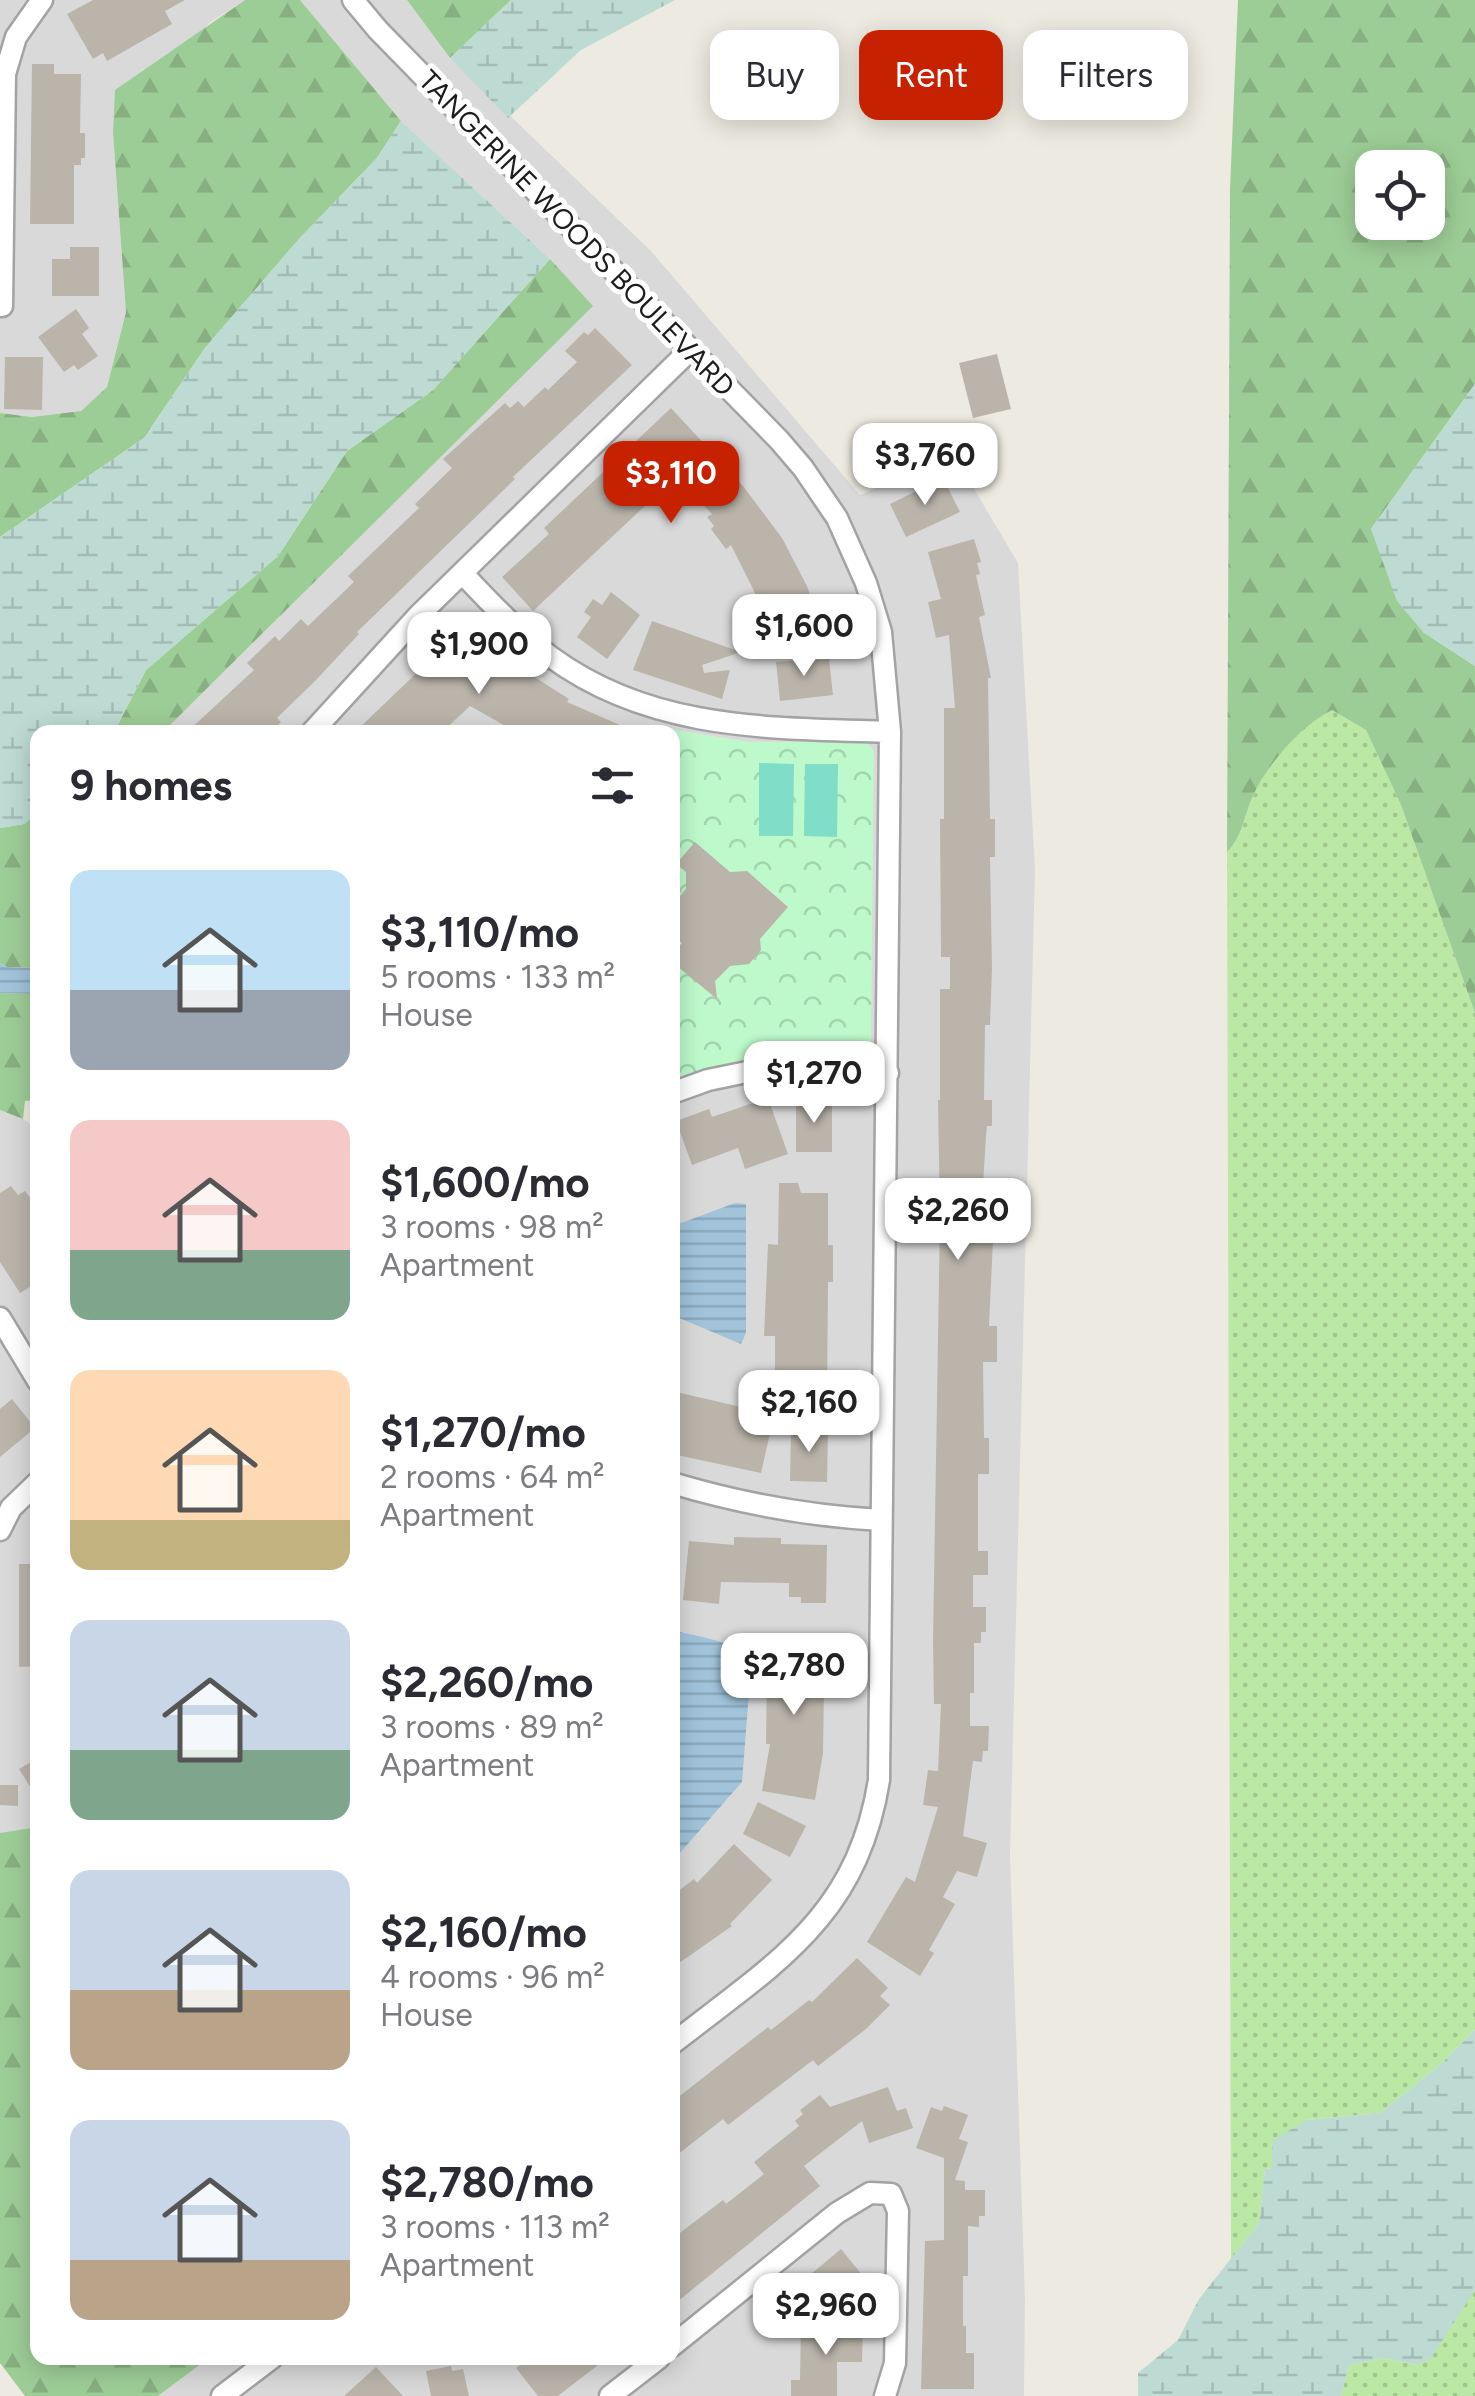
<!DOCTYPE html>
<html lang="en">
<head>
<meta charset="utf-8">
<style>
	:root { --surface:#fff; --page:#f2f2f3; --text:#2b2b33; --muted:#7c7c81; --accent:#c62201 }
	body { margin:0; font-family:Figtree,sans-serif; background:var(--page); color:var(--text); height:100vh; display:flex; flex-direction:column; font-size:38px; white-space:nowrap }
	* { box-sizing:border-box; margin:0 }
	p { font-size:32px; color:var(--muted) }
	.icon { flex:none; width:55px; height:55px; fill:none; stroke:currentColor; stroke-width:2; stroke-linecap:round; stroke-linejoin:round }
	.map { position:relative; flex:1; overflow:hidden }
	.details { position:absolute; left:30px; top:725px; width:650px; height:1640px; display:flex; flex-direction:column; background:var(--surface); border-radius:20px; box-shadow:0 5px 25px #0003 }
	.details>* { flex:none }
	.banner { position:absolute; left:710px; top:30px; width:615px; height:90px; display:flex; gap:20px }
	.tools { position:absolute; left:1355px; top:150px; display:grid; gap:20px }
	.tools a { display:grid; place-items:center; width:90px; height:90px; border-radius:20px; background:var(--surface); box-shadow:0 5px 25px #0003; font-size:50px }
	.price { position:absolute; translate:-50% -85px; padding:0 22px; border-radius:20px; background:#fff; color:#222; font-size:32px; line-height:65px; filter:drop-shadow(0 2px 5px #0008) }
	.price::after { content:''; position:absolute; left:50%; top:60px; width:30px; height:22px; margin-left:-15px; background:inherit; clip-path:polygon(0 0,100% 0,50% 100%) }
	.price.active { background:var(--accent); color:#fff }
	ul { padding:0; list-style:none }
	li { display:flex; align-items:center; gap:30px; height:250px; padding:0 40px }
	li span { display:grid; place-items:center; flex:none; width:280px; height:200px; border-radius:20px; color:#555 }
	li>.icon { margin-inline-start:auto }
	span .icon { width:120px; height:120px; fill:#fffc; stroke-width:1 }
	li b { font-size:42px }
	h2 { display:flex; justify-content:space-between; align-items:center; height:120px; padding:0 40px; font-size:42px }
	.chip { padding:0 35px; border-radius:20px; background:var(--surface); box-shadow:0 5px 25px #0003; font-size:35px; line-height:90px }
	.chip.active { background:var(--accent); color:#fff }
	.map>svg:first-child { display:block }
	.residential { fill:#dad9d9 }
	.grass { fill:url(#grass-dots) }
	.forest { fill:url(#forest-firs); fill-rule:evenodd }
	.wetland { fill:url(#wetland-marsh) }
	.park { fill:url(#park-crowns) }
	.pitch { fill:#7fddc8 }
	.water { fill:url(#water-rules) }
	.building { fill:#bab4ab }
	.lines { fill:none; stroke-linecap:round; stroke-linejoin:round }
	.minor-casing { stroke:#a3a3a3; stroke-width:25 }
	.minor { stroke:#fff; stroke-width:20 }
	.labels { text-anchor:middle; dominant-baseline:central; stroke-width:10; stroke-linejoin:round; paint-order:stroke }
	.street-label { font-size:28px; fill:#1c1c1c; stroke:#fff }
</style>
</head>
<body>
<div class="map">
<svg width="1475" height="2396" viewBox="0 0 1475 2396">
	<defs>
		<pattern id="grass-dots" width="8" height="8" patternUnits="userSpaceOnUse" patternTransform="scale(2.5)"><rect width="8" height="8" fill="#bce8a6"/><path d="M2 2h.1M6 6h.1" fill="none" stroke="#a1c68e" stroke-width="1.8" stroke-linecap="round"/></pattern>
		<pattern id="forest-firs" width="22" height="20" patternUnits="userSpaceOnUse" patternTransform="scale(2.5)"><rect width="22" height="20" fill="#9dcd96"/><path d="M5 1l3.5 6h-7zM16 11l3.5 6h-7z" fill="#87af81"/></pattern>
		<pattern id="wetland-marsh" width="20" height="14" patternUnits="userSpaceOnUse" patternTransform="scale(2.5)"><rect width="20" height="14" fill="#bedbd3"/><path d="M1 5h8M5 5V1M11 12h8M15 12V8" fill="none" stroke="#a3bbb5"/></pattern>
		<pattern id="park-crowns" width="20" height="18" patternUnits="userSpaceOnUse" patternTransform="scale(2.5)"><rect width="20" height="18" fill="#bdf9cb"/><path d="M2 6a3 3 0 1 1 6 0M12 15a3 3 0 1 1 6 0" fill="none" stroke="#a2d5ae"/></pattern>
		<pattern id="water-rules" width="6" height="5" patternUnits="userSpaceOnUse" patternTransform="scale(2.5)"><rect width="6" height="5" fill="#a1c4db"/><path d="M0 2.5h6" fill="none" stroke="#8aa8bb"/></pattern>
	</defs>
	<rect width="100%" height="100%" fill="#edebe1"/>
	<path class="residential" d="M0 0H245L209 23 113 133 126 312 107 387 81 411 32 417 0 413Z
		M300 0H407L450 58 651 251 860 495 954 455 1018 563 1035 870 1010 1856 1025 2298 1024 2396H158L209 2358H672L673 1861 742 1782 728 1643H715L673 1630V1315L679 1316 745 1252 746 1204 673 1226V1081L732 1062 860 1060 856 741 749 742 644 725 634 732H163L592 306 550 259 401 121Z
		M0 1110 23 1119 38 1129 37 1827 0 1833Z"/>
	<path class="grass" d="M1332 710 1366 730 1401 805 1475 1013V2030L1441 2064 1380 2113 1306 2120 1272 2168 1265 2169 1259 2223 1231 2259 1227 852C1241 838 1243 822 1250 803 1263 769 1299 727 1332 710Z
		M1475 2290V2396H1341L1349 2365 1383 2358 1417 2365Z"/>
	<path class="forest" d="M245 0H300L401 121 377 158 299 239 205 348 144 438 0 537V413L32 417 81 411 107 387 126 312 113 133 115 90Z
		M407 0H511L450 58Z
		M1238 0H1475V384L1371 529 1423 632 1475 666V1013L1401 805 1366 730 1332 710C1299 727 1263 769 1250 803 1243 822 1241 838 1227 852L1230 189ZM1372 168H1428V222H1372Z
		M550 259 593 306 163 732H114L146 670 278 556 347 451 433 390Z
		M37 813V968L7 967 0 963V828L24 824Z
		M0 993 37 994V1100L25 1101 23 1119 0 1110Z
		M37 1827 38 2358H209L158 2396H25L0 2363V1833Z"/>
	<path class="wetland" d="M511 0H675L581 50 508 118 450 58Z
		M401 121 550 259 433 390 347 451 278 556 146 670 114 732H38L37 813 24 824 0 828V537L144 438 205 348 299 239 377 158Z
		M1475 384V666L1423 632 1397 601 1371 529Z
		M1475 2030V2290L1431 2358 1417 2365 1383 2358 1349 2365 1341 2396H1138V2373L1178 2340 1199 2299 1259 2223 1265 2169 1272 2168V2141L1306 2120 1380 2113 1441 2064Z"/>
	<path class="park" d="M644 725 749 742H866L874 751 871 1050 866 1058 732 1062 673 1081 672 732H634Z"/>
	<path class="pitch" d="M759 763 794 764 793 836H759Z
		M805 764H838L837 837 804 836Z"/>
	<path class="water" d="M0 963 7 967 37 968V994L0 993Z
		M735 1203 746 1204V1333L741 1344 672 1315 673 1226Z
		M673 1630C694 1636 722 1639 741 1651L750 1680 742 1782 673 1861Z"/>
	<path class="building" d="M93 0H185L165 11 172 24 107 61 103 53 93 59 67 14Z
		M32 64H54V74H81L80 133H85V158H81V165H74V224H30Z
		M70 247H99V296H52V259H70Z
		M76 309 89 328 82 334 98 356 78 370 74 365 64 372 38 337Z
		M595 328 632 365 513 477 515 479 357 632 359 634 316 680 277 718 281 722 270 732H187L254 670 247 663 275 636 279 641 301 619 308 626 354 582 348 576 419 508 415 504 452 468 443 459 505 403 510 408 518 401 524 407 545 387 548 390 577 362 565 351 584 332 588 335Z
		M997 354 1011 409 973 418 959 363Z
		M5 357H43L42 410 4 409Z
		M671 408 743 486 782 538 807 586 820 626 770 642 759 608 762 607 731 545 726 549 711 529 714 526 707 517 712 514 665 464 638 491 649 502 533 611 502 577 549 534 544 528Z
		M943 478 960 512 906 537 890 504Z
		M974 539 981 562 977 563 980 574 976 575 985 615 979 617 991 678H988L990 819H995V857H990L992 968 990 1025H985L984 1100H992V1126H987L986 1136 981 1218 994 1219 989 1326H997V1362H983L984 1438H989V1474H978V1551H988V1575H973V1607H986V1632H981V1643H974V1693H970V1726H989L988 1751H983L982 1762 973 1761 963 1836 987 1843 977 1877 957 1871 943 1897 955 1904 929 1950 934 1953 920 1976 867 1942 906 1877 915 1882 938 1807 923 1805 928 1770 938 1771 941 1704H934L933 1642 940 1217 938 1100H940V989H950V957H941L940 819H944V708H955L949 635 936 638 928 602 941 599 928 552Z
		M611 592 640 615 607 659 577 637 591 617 584 612 593 599 602 605Z
		M652 621 741 652 702 665 704 673 730 670 722 699 633 670Z
		M443 628 484 666 494 651 569 699 567 702 636 732H516L470 706 442 732H355L428 662 419 654Z
		M829 659 833 695 780 701 776 662Z
		M695 842 730 872 747 871 788 907 760 939 761 950 749 964 730 966 715 981 717 999 672 962V954L682 943 672 935V905L686 889V872L676 864Z
		M768 1098 788 1154 745 1169 738 1148 692 1165 676 1121 709 1109 712 1117Z
		M796 1101H832V1152H796Z
		M779 1183H798L801 1193H828V1245H833V1282H828L827 1394H792V1372L775 1370V1336H764L768 1244 778 1245Z
		M11 1186 18 1195 25 1191 38 1208V1282L20 1293 0 1262V1193Z
		M672 1391 741 1407 742 1402 768 1408 764 1429H771L761 1473 672 1454Z
		M12 1399 35 1428 0 1457V1409Z
		M791 1429 828 1430 827 1482 790 1481Z
		M734 1537 781 1538V1544L827 1545 826 1603H801V1597H789V1583L721 1582 719 1604 683 1600 689 1541 734 1545Z
		M19 1564H38V1666L19 1667Z
		M794 1641V1652H829V1687H824L823 1753 815 1800 762 1791 770 1744H766L767 1668H760L759 1642Z
		M38 1758V1799L19 1769Z
		M0 1785H18V1806L0 1805Z
		M758 1802 806 1826 790 1857 743 1834Z
		M734 1844 772 1880 730 1924 732 1926 672 1968V1896L694 1879 697 1883Z
		M857 1958 888 1988 880 1996 890 2005 866 2029 818 2066 813 2060 728 2125 723 2119 672 2159V2102L768 2027 771 2030 809 2000 812 2002Z
		M888 2087 897 2111 906 2108 913 2128 869 2143 862 2121 804 2166 820 2186 672 2306V2239L723 2200 726 2204 764 2174 754 2162 799 2126 795 2121 803 2114 800 2110 820 2095 830 2107Z
		M944 2106 968 2115 959 2139 968 2142 955 2180 965 2181V2190H985V2216H979V2227L968 2226V2276H963V2326H966V2353H974V2389H921L925 2241 944 2240V2158L916 2148 931 2107 942 2111Z
		M841 2249 871 2286 829 2320 799 2284Z
		M801 2325 863 2326 862 2362H837V2396H791V2380H800Z
		M529 2358H607L558 2396H538L516 2368Z
		M451 2366 452 2371 463 2369 469 2396H431L426 2371Z
		M376 2367 403 2396H344Z"/>
	<g class="lines">
		<g class="minor-casing">
			<path id="minor" d="M353 0 378 30 779 440 803 468 837 518 866 583 881 632 890 732 879 1780C857 1918 774 1964 672 2044
				M2 306 5 74 16 37 42 0
				M462 573C490 602 518 633 551 657 652 731 771 728 890 732
				M312 732 418 616 691 349
				M672 1093 708 1080 752 1071 888 1073
				M0 1318 38 1381
				M672 1483C742 1504 809 1516 881 1520
				M0 1530 11 1508 38 1482
				M672 2346 837 2213 870 2193 891 2194 898 2211 895 2363 885 2396
				M222 2396 272 2358
				M610 2396 659 2358"/>
		</g>
		<use href="#minor" class="minor"/>
	</g>
	<g class="labels">
		<g class="street-label">
			<text transform="translate(577 233) rotate(46)">TANGERINE WOODS BOULEVARD</text>
		</g>
	</g>
</svg>
<div class="tools">
<a><svg class="icon" aria-label="locate" viewBox="0 0 24 24"><circle cx="12" cy="12" r="6"/><path d="M12 2v4M12 18v4M2 12h4M18 12h4"/></svg></a>
</div>
<b class="price" style="left:925px;top:508px">$3,760</b>
<b class="price active" style="left:671px;top:526px">$3,110</b>
<b class="price" style="left:804px;top:679px">$1,600</b>
<b class="price" style="left:479px;top:697px">$1,900</b>
<b class="price" style="left:814px;top:1126px">$1,270</b>
<b class="price" style="left:958px;top:1263px">$2,260</b>
<b class="price" style="left:809px;top:1455px">$2,160</b>
<b class="price" style="left:794px;top:1718px">$2,780</b>
<b class="price" style="left:826px;top:2358px">$2,960</b>
<div class="banner">
<a class="chip">Buy</a>
<a class="chip active">Rent</a>
<a class="chip">Filters</a>
</div>
<section class="details">
<h2>9 homes<svg class="icon" aria-label="filters" viewBox="0 0 24 24"><path d="M4 7h16M4 17h16"/><circle cx="9" cy="7" r="2"/><circle cx="15" cy="17" r="2"/></svg></h2>
<ul>
<li><span style="background:linear-gradient(#bfe0f5 60%,#9aa5b1 0)"><svg class="icon" aria-label="home" viewBox="0 0 24 24"><path d="M3 11l9-7 9 7M6 9v11h12V9"/></svg></span><div><b>$3,110/mo</b><p>5 rooms · 133 m²</p><p>House</p></div></li>
<li><span style="background:linear-gradient(#f6c9c9 65%,#7fa58c 0)"><svg class="icon" aria-label="home" viewBox="0 0 24 24"><path d="M3 11l9-7 9 7M6 9v11h12V9"/></svg></span><div><b>$1,600/mo</b><p>3 rooms · 98 m²</p><p>Apartment</p></div></li>
<li><span style="background:linear-gradient(#ffd9b3 75%,#c2b280 0)"><svg class="icon" aria-label="home" viewBox="0 0 24 24"><path d="M3 11l9-7 9 7M6 9v11h12V9"/></svg></span><div><b>$1,270/mo</b><p>2 rooms · 64 m²</p><p>Apartment</p></div></li>
<li><span style="background:linear-gradient(#c9d6e8 65%,#7fa58c 0)"><svg class="icon" aria-label="home" viewBox="0 0 24 24"><path d="M3 11l9-7 9 7M6 9v11h12V9"/></svg></span><div><b>$2,260/mo</b><p>3 rooms · 89 m²</p><p>Apartment</p></div></li>
<li><span style="background:linear-gradient(#c9d6e8 60%,#b9a48a 0)"><svg class="icon" aria-label="home" viewBox="0 0 24 24"><path d="M3 11l9-7 9 7M6 9v11h12V9"/></svg></span><div><b>$2,160/mo</b><p>4 rooms · 96 m²</p><p>House</p></div></li>
<li><span style="background:linear-gradient(#c9d6e8 70%,#b9a48a 0)"><svg class="icon" aria-label="home" viewBox="0 0 24 24"><path d="M3 11l9-7 9 7M6 9v11h12V9"/></svg></span><div><b>$2,780/mo</b><p>3 rooms · 113 m²</p><p>Apartment</p></div></li>
</ul>
</section>
</div>
</body>
</html>
